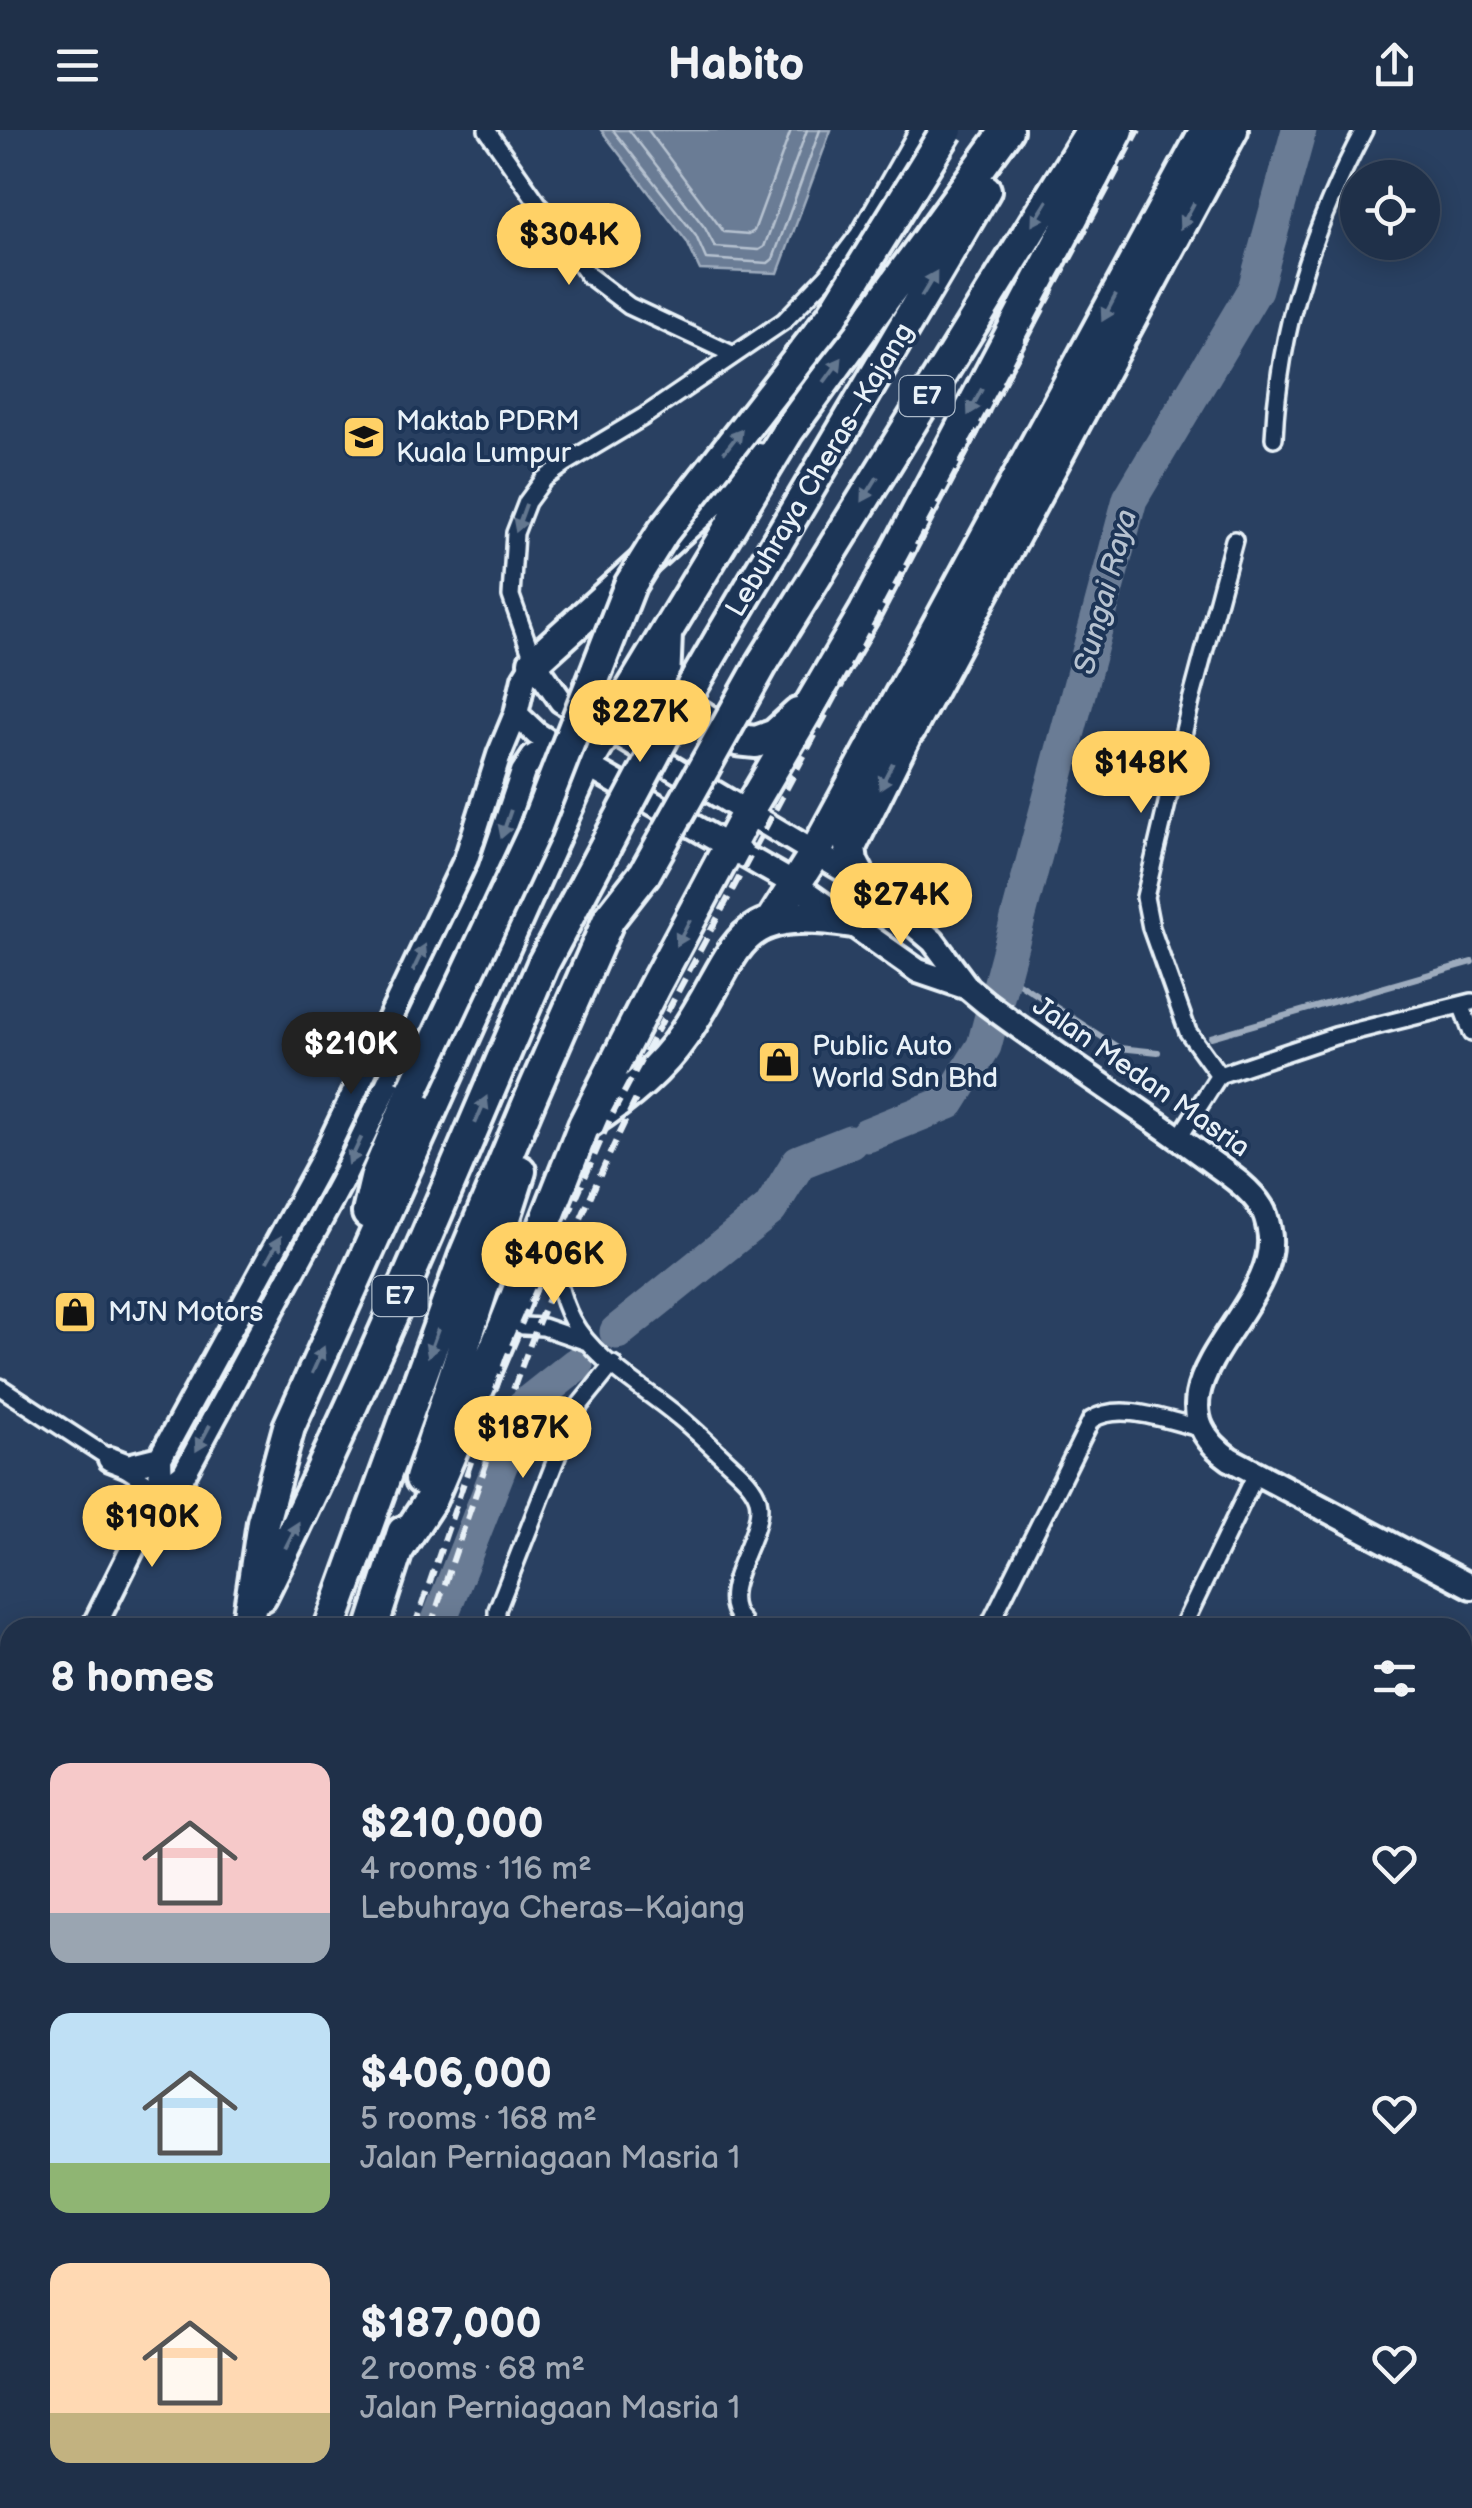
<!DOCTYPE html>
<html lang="en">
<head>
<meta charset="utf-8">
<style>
	:root { --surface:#1f3049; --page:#2c3c53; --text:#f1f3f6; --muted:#a1a9b4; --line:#3c4b61; --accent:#ffd166 }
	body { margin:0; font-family:"Balsamiq Sans",sans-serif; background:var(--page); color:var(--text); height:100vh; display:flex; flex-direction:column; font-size:38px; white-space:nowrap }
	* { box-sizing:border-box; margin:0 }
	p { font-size:32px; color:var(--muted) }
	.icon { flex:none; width:55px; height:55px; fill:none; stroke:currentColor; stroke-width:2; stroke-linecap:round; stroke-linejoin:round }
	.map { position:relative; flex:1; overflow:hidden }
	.details { position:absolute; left:0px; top:1488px; width:1472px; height:892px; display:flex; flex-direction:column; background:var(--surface); border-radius:30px 30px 0 0; box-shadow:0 5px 25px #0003,0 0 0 2px var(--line) }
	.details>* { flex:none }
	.fabs { position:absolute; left:1340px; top:30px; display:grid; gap:20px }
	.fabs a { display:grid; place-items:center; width:100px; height:100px; border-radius:50%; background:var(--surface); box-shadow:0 5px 25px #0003,0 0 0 2px var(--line); font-size:50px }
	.price { position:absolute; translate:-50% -85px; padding:0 22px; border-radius:35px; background:var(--accent); color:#111; font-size:32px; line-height:65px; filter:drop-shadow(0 2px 5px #0008) }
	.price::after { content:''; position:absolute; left:50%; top:60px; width:30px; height:22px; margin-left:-15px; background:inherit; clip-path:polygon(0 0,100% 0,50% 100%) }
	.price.selected { background:#222; color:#fff }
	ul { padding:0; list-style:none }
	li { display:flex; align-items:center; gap:30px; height:250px; padding:0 50px }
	li span { display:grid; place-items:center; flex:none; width:280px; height:200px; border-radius:20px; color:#555 }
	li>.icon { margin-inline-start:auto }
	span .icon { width:120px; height:120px; fill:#fffc; stroke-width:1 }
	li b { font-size:42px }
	h2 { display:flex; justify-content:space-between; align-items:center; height:120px; padding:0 50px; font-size:42px }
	header { display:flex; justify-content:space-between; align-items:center; height:130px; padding:0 50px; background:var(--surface); font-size:45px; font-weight:700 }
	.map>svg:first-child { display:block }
	.water { fill:#6b7c95; stroke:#9dabbd; stroke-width:2.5 }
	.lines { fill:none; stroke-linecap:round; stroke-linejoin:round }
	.shore { stroke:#b6c2d0; stroke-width:2.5 }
	.stream { stroke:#9dabbd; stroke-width:6 }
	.river { stroke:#6b7c95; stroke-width:35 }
	.street-casing { stroke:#e8f1f8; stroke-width:22 }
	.secondary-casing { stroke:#e8f1f8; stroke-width:30 }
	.highway-casing { stroke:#e8f1f8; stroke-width:38 }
	.street { stroke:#1d3557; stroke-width:15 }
	.secondary { stroke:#1d3557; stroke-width:22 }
	.highway { stroke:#1d3557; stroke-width:30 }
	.rail { stroke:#e8f1f8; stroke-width:6; stroke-dasharray:15 8; stroke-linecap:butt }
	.highway-bridge-casing { stroke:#e8f1f8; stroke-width:38; stroke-linecap:butt }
	.highway-bridge { stroke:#1d3557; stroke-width:30 }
	.oneway { fill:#64778f }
	.labels { text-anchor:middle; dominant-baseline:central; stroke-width:8; stroke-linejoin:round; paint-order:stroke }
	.shield { fill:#1d3557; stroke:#abb9c8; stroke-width:2.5 }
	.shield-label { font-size:25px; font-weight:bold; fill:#e8f1f8 }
	.poi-label { font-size:28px; fill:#e8f1f8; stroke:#1d3557; text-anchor:start }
	.street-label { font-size:28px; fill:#e8f1f8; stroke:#1d3557 }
	.water-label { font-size:30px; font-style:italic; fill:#b6c2d0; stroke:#1d3557 }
</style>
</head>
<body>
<header><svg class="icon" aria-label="menu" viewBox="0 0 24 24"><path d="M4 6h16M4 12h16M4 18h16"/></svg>Habito<svg class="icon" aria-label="share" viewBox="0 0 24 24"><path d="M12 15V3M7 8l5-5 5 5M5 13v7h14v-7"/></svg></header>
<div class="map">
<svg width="1472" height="2378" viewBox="0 0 1472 2378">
	<rect width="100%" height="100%" fill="#294061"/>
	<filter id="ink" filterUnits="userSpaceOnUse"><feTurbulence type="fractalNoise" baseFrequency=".01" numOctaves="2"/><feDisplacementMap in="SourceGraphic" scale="20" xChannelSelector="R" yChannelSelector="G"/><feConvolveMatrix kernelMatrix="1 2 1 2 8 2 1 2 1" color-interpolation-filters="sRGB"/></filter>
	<g filter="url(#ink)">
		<path class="water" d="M601 0H831L778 143 700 140 687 112Z"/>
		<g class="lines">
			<path class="shore" d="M613 0 696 106 706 129 768 133 773 129 820 0
				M629 0 705 98 715 117 759 120 764 117 807 0
				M648 0 724 102 749 104 754 101 791 0"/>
			<path class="stream" d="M1003 843 1119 918 1158 922
				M1211 907 1472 832
				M1462 1619 1472 1614"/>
			<path class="river" d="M867 1005 949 972 984 916 1130 369 1255 159 1299 0
				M617 1202 770 1079 799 1032 850 1012
				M436 1498 523 1277 576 1235
				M0 2340 10 2325"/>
			<g class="street-casing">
				<path id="street" d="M487 0 588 145 629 176 732 224
					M1274 308C1279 197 1312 98 1364 0
					M534 532 511 466 515 403 527 372 544 349 566 333 643 287 784 191 828 145 859 104 918 0
					M1462 877 1472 903
					M1219 945 1188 902 1151 798 1145 767 1191 571 1234 410
					M1179 1008 1219 945 1335 906 1472 872
					M549 1102C554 1131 558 1164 572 1190 594 1231 645 1258 679 1287 695 1300 709 1314 724 1328 736 1340 753 1352 758 1369 767 1404 711 1462 742 1491
					M505 1195 543 1197 587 1212
					M0 1257 161 1362
					M497 1495V1480L575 1281 613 1234
					M988 1498 1091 1290C1120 1271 1168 1291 1200 1298
					M1182 1498 1256 1344
					M1462 1698 1472 1703
					M1462 1839 1472 1844
					M1462 2187 1472 2243
					M1134 2370 1149 2378"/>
			</g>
			<g class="secondary-casing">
				<path id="secondary" d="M516 584 537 604 586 635 796 755 918 841 968 858
					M110 1329 128 1336 160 1328
					M161 1362 160 1328 320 1034 466 729 499 625 516 584 524 548 534 532 561 571 862 751 933 811 968 858 986 873C1055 925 1129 971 1199 1023 1219 1038 1248 1055 1262 1078 1265 1083 1268 1094 1269 1100 1285 1178 1132 1260 1230 1329L1472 1457
					M93 1498 161 1362 184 1344 341 1052 490 740 523 642 533 627 553 614
					M0 1670 10 1656
					M1462 2057 1472 2040
					M1290 2378 1295 2370"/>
			</g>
			<g class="highway-casing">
				<path id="highway" d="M666 504 664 551 674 569 737 610 756 612 775 605 798 584
					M720 509 985 60
					M534 532 758 329
					M763 532 1092 0
					M910 599 1232 0
					M862 751 852 732 850 717 916 584
					M772 791 815 723 1206 0
					M587 993C623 970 658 942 683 906 742 821 727 772 853 792
					M368 1083 377 1045 413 960
					M421 1349 520 1041
					M397 1421 431 1369 505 1195 584 995 654 857 748 681 865 482 1118 0
					M261 1466C364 1260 452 1046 543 834
					M248 1492 263 1392 289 1297 586 635 788 301 1007 0
					M330 1498 465 1125 532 965 609 789 645 743
					M372 1498 403 1402
					M0 1837 10 1827
					M0 2063 10 2055
					M0 2149 10 2141"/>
			</g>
			<use href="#street" class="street"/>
			<use href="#secondary" class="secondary"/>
			<use href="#highway" class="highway"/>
			<path class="rail" d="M414 1498 507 1227 612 985 1139 0
				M430 1498C491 1317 553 1136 638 965
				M0 2366 10 2359"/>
			<g class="highway-bridge-casing">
				<path id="highway-bridge" d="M645 743 763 532
					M543 834 666 602 720 509
					M413 960 533 704 630 455 663 402 832 186 947 0"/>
			</g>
			<use href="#highway-bridge" class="highway-bridge"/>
		</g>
		<defs><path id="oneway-solid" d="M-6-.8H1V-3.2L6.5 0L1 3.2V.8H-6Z" transform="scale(2.5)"/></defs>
		<g class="oneway">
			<use href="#oneway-solid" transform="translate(1040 83) rotate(122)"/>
			<use href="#oneway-solid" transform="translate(1187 86) rotate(118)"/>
			<use href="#oneway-solid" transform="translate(929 154) rotate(-59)"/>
			<use href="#oneway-solid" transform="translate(1109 178) rotate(118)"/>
			<use href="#oneway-solid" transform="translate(833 240) rotate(-54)"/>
			<use href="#oneway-solid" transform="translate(975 272) rotate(118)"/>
			<use href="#oneway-solid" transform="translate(733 311) rotate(-52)"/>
			<use href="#oneway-solid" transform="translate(870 359) rotate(122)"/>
			<use href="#oneway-solid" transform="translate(521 388) rotate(110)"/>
			<use href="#oneway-solid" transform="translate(886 646) rotate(117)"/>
			<use href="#oneway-solid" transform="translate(506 694) rotate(109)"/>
			<use href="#oneway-solid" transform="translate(683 803) rotate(118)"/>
			<use href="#oneway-solid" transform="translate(419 828) rotate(-65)"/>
			<use href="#oneway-solid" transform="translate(481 980) rotate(-67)"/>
			<use href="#oneway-solid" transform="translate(355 1021) rotate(115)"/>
			<use href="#oneway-solid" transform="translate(274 1119) rotate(-61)"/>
			<use href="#oneway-solid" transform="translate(433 1213) rotate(110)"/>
			<use href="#oneway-solid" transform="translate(318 1230) rotate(-66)"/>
			<use href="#oneway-solid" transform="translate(203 1308) rotate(118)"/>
			<use href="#oneway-solid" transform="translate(292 1405) rotate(-63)"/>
		</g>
	</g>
	<defs>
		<g id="university-square" transform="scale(2.25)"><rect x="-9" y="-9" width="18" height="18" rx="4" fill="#ffd166" stroke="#1d3557"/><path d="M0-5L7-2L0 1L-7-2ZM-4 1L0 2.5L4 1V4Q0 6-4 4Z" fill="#111"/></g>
		<g id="shop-square" transform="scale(2.25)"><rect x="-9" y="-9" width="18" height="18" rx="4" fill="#ffd166" stroke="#1d3557"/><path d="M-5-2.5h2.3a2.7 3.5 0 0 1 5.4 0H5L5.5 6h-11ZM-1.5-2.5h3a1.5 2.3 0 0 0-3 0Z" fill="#111"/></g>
	</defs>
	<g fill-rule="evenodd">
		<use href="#university-square" x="364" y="307"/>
		<use href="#shop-square" x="779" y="932"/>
		<use href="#shop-square" x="75" y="1182"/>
	</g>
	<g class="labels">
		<g class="shield">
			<rect x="899.5" y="246" width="55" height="40" rx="8"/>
			<rect x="372.5" y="1146" width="55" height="40" rx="8"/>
		</g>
		<g class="shield-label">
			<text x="927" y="266">E7</text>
			<text x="400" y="1166">E7</text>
		</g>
		<g class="poi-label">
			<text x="396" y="291">Maktab PDRM<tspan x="396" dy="32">Kuala Lumpur</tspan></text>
			<text x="812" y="916">Public Auto<tspan x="812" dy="32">World Sdn Bhd</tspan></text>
			<text x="108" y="1182">MJN Motors</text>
		</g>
		<g class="street-label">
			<text transform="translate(820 340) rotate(-59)">Lebuhraya Cheras–Kajang</text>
			<text transform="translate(1141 947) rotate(35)">Jalan Medan Masria</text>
		</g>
		<g class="water-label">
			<text transform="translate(1106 462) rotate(-75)">Sungai Raya</text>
		</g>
	</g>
</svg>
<div class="fabs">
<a><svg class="icon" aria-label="locate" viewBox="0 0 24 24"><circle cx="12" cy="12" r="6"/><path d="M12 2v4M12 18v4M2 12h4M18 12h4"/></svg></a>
</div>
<b class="price" style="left:569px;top:158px">$304K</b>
<b class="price" style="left:640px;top:635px">$227K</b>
<b class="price" style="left:1141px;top:686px">$148K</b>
<b class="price" style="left:901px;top:818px">$274K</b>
<b class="price selected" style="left:351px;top:967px">$210K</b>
<b class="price" style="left:554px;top:1177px">$406K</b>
<b class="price" style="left:523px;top:1351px">$187K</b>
<b class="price" style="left:152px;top:1440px">$190K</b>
<section class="details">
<h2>8 homes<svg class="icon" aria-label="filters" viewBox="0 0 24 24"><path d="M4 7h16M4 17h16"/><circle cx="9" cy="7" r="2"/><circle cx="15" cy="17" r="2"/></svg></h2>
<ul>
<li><span style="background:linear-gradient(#f6c9c9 75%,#9aa5b1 0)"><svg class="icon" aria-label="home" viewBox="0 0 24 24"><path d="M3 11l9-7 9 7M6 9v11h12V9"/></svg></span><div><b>$210,000</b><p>4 rooms · 116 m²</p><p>Lebuhraya Cheras–Kajang</p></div><svg class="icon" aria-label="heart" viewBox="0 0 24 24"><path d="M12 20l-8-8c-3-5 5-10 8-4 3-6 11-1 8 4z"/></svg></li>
<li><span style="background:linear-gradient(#bfe0f5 75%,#8fb573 0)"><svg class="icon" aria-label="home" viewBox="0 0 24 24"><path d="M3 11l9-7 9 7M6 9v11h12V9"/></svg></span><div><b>$406,000</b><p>5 rooms · 168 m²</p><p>Jalan Perniagaan Masria 1</p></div><svg class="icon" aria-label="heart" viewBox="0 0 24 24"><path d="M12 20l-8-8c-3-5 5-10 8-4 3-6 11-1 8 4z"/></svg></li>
<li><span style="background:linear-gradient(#ffd9b3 75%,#c2b280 0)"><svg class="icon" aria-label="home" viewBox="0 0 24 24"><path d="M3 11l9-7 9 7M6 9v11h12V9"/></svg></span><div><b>$187,000</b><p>2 rooms · 68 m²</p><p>Jalan Perniagaan Masria 1</p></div><svg class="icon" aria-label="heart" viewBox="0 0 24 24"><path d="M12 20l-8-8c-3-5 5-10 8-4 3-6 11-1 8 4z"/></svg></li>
</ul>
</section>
</div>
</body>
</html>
